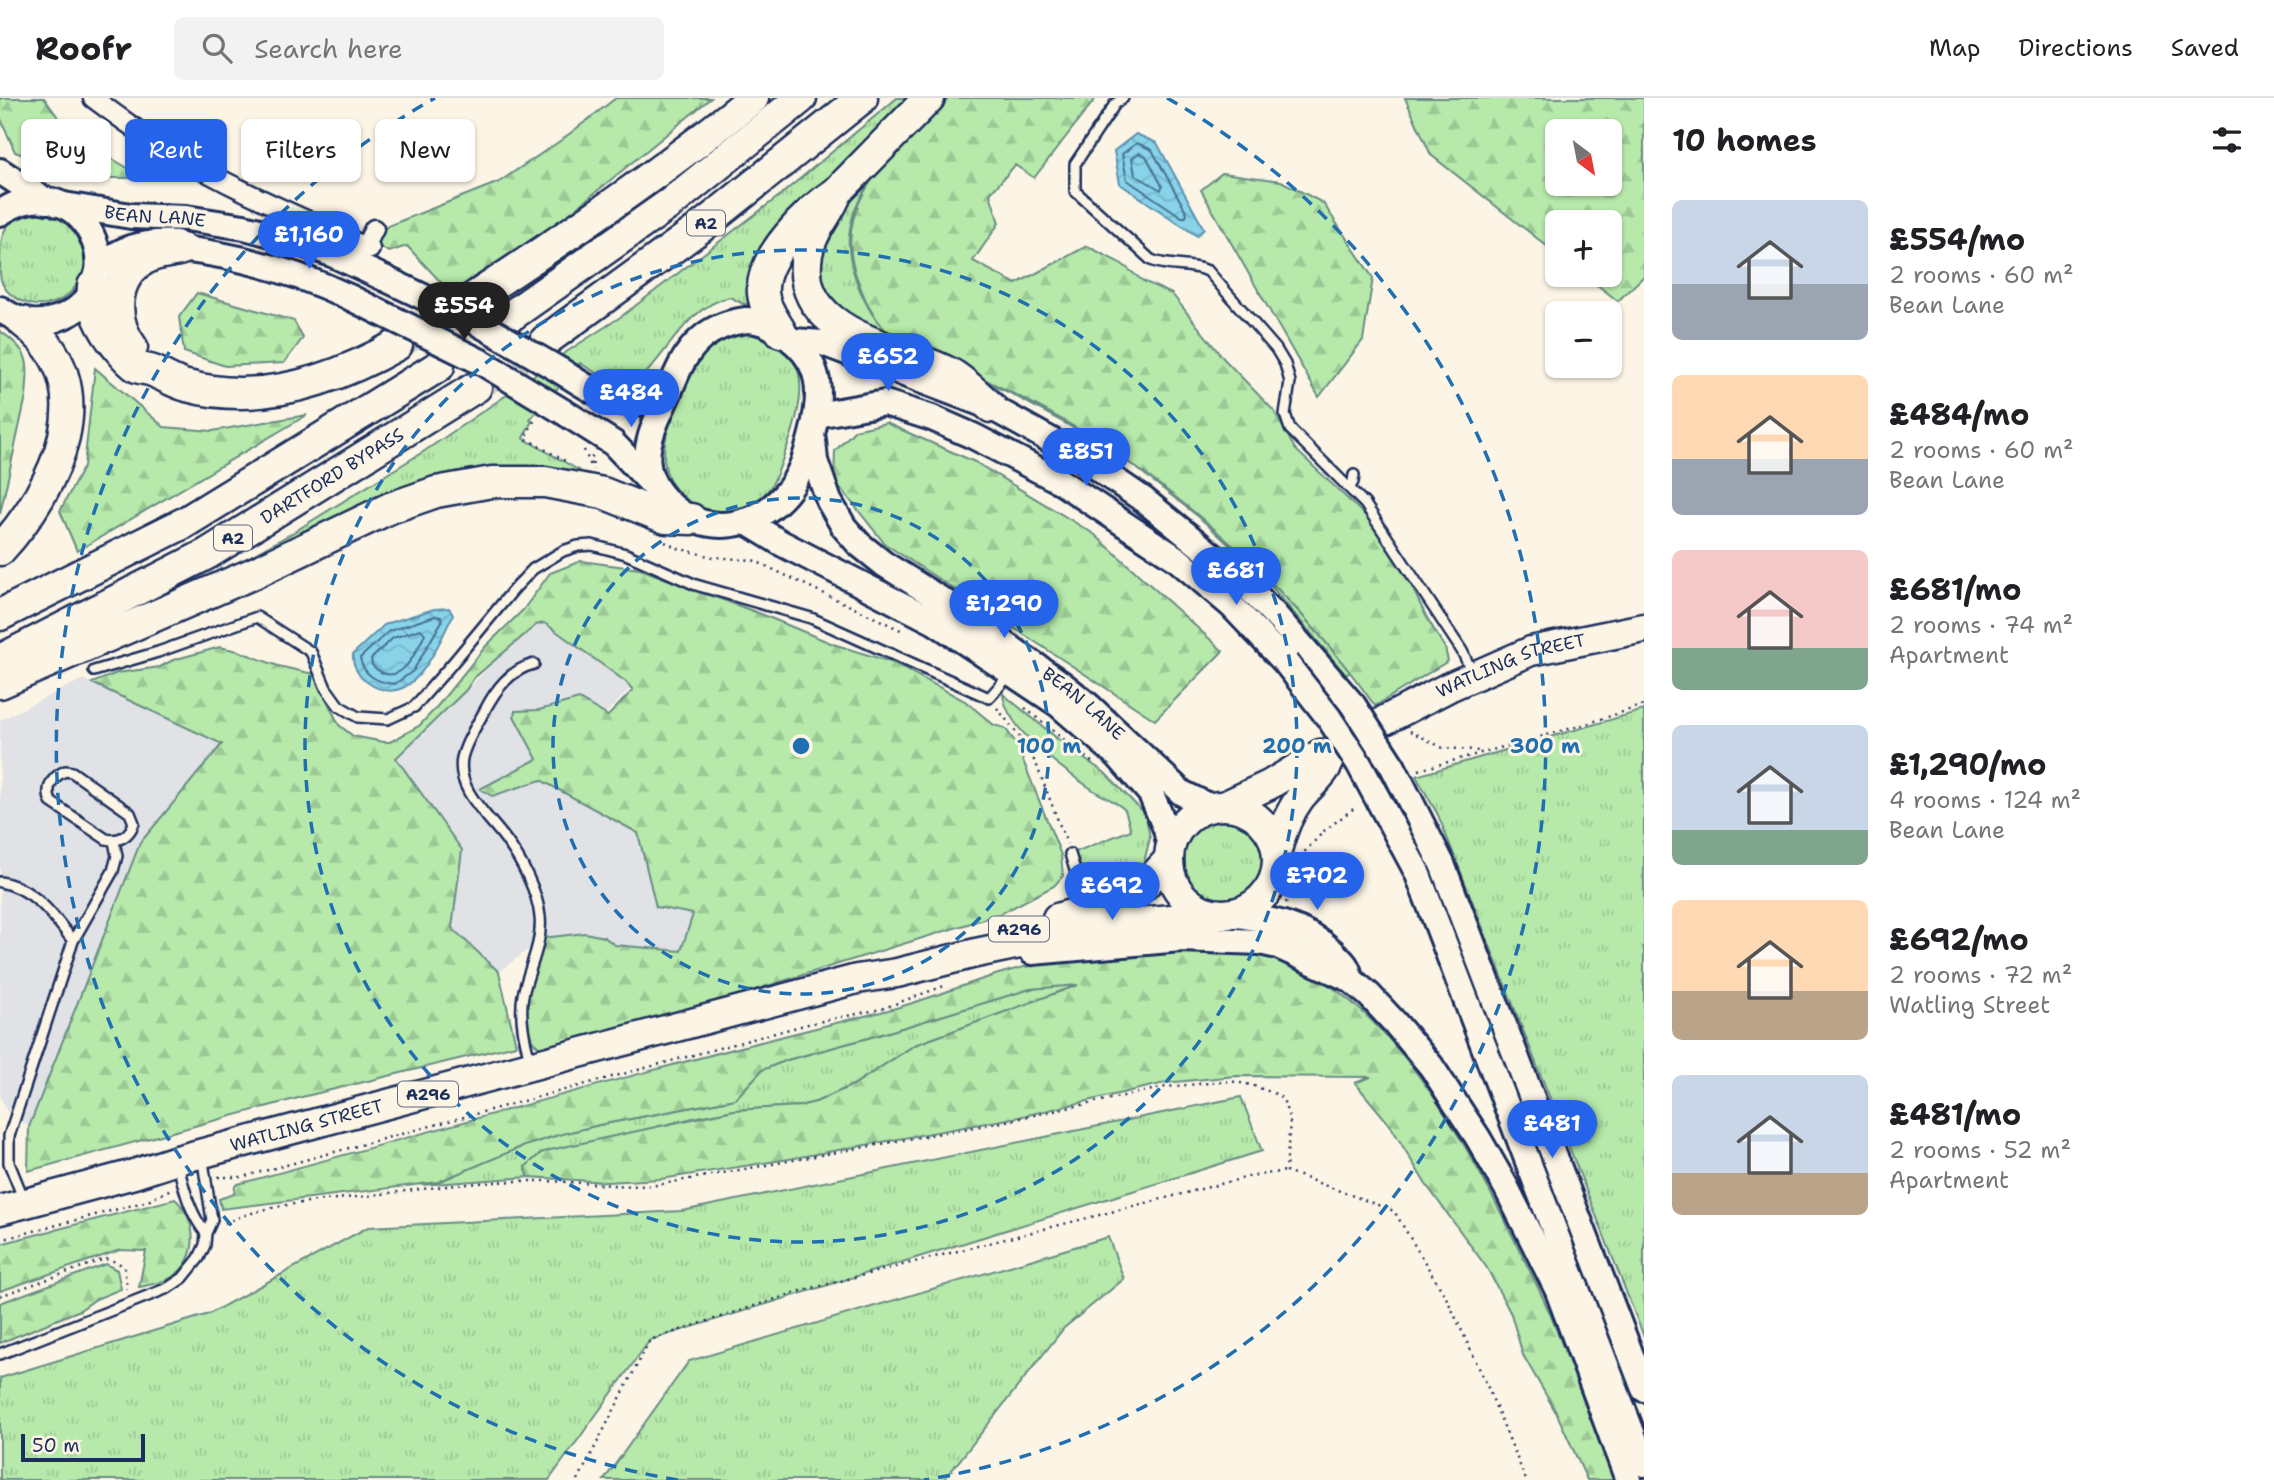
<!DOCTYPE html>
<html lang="en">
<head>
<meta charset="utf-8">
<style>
	:root { --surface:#fff; --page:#f2f2f2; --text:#202124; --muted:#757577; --line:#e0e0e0; --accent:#2563eb }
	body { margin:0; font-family:"Shantell Sans",sans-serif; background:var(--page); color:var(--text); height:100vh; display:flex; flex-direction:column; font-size:26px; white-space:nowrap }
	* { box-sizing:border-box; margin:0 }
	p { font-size:23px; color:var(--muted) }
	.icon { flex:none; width:38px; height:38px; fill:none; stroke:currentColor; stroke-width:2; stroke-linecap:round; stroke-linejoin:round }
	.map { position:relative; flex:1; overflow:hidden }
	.side { display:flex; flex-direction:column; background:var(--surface); width:630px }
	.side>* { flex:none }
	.guide { position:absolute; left:21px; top:21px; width:665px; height:63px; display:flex; gap:14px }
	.needle { width:46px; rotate:148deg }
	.controls { position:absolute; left:1545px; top:21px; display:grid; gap:14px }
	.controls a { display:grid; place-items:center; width:77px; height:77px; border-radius:10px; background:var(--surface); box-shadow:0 2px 5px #0004; font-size:35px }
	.scale { position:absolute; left:21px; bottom:18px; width:124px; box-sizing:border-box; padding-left:7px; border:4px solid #1b2f5e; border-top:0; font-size:19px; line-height:24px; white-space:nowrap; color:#1b2f5e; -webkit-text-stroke:5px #fcf5e5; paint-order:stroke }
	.price { position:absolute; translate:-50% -60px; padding:0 16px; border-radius:24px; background:var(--accent); color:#fff; font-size:23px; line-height:46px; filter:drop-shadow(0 2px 4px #0008) }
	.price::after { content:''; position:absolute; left:50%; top:42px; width:21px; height:16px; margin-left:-10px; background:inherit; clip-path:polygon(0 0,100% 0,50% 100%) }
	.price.current { background:#222; color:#fff }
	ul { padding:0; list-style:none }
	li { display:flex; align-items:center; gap:21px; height:175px; padding:0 28px }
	li span { display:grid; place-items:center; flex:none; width:196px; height:140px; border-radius:10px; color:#555 }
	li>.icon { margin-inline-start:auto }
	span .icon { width:84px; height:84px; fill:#fffc; stroke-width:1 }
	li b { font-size:30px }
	h2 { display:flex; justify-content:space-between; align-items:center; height:84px; padding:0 28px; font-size:30px }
	.chip { padding:0 24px; border-radius:10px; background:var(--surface); box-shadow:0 2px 5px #0004; font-size:24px; line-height:63px }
	.chip.current { background:var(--accent); color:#fff }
	header { display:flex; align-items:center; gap:42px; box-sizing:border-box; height:98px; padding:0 35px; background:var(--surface); border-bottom:2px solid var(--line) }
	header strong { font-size:33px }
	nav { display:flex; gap:38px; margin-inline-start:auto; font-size:24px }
	.search { width:490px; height:63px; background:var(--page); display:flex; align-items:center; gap:18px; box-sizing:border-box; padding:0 24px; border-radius:10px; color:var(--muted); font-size:26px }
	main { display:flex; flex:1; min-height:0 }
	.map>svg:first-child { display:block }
	.built { fill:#e1e2e5 }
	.grass { fill:url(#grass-tufts); stroke:#688c84; stroke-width:2 }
	.forest { fill:url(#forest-firs); stroke:#688c84; stroke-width:2; fill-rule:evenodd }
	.water { fill:url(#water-waves); stroke:#5c91b1; stroke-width:2 }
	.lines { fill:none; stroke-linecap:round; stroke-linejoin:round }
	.shore { stroke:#477195; stroke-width:2 }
	.trunk-tunnel { stroke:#cfcdca; stroke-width:30; stroke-dasharray:30 15; stroke-linecap:butt }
	.service-casing { stroke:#1b2f5e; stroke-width:14 }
	.minor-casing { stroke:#1b2f5e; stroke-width:23 }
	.secondary-casing { stroke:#1b2f5e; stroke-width:30 }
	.primary-casing { stroke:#1b2f5e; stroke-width:33 }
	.trunk-casing { stroke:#1b2f5e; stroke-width:35 }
	.path { stroke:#1b2f5e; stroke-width:2.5; stroke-dasharray:2 5; stroke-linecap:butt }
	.service { stroke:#fcf5e5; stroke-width:9 }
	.minor { stroke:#fcf5e5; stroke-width:18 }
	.secondary { stroke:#fcf5e5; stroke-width:24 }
	.primary { stroke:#fcf5e5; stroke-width:28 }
	.trunk { stroke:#fcf5e5; stroke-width:30 }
	.secondary-bridge-casing { stroke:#1b2f5e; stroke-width:30; stroke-linecap:butt }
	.secondary-bridge { stroke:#fcf5e5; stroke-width:24 }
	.ring { fill:none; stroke:#1f6fb2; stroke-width:3.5; stroke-dasharray:12 9 }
	.labels { text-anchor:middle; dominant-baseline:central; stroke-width:6; stroke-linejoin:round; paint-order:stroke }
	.shield { fill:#fcf5e5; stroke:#5e6a86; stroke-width:2 }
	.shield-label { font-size:16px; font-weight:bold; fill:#1b2f5e }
	.street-label { font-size:18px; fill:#1b2f5e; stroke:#fcf5e5 }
	.centre { fill:#1f6fb2; stroke:#fcf5e5; stroke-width:3.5 }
	.ring-label { font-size:21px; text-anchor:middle; font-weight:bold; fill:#1f6fb2; stroke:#fcf5e5; stroke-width:6; stroke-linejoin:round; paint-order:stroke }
</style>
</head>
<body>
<header>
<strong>Roofr</strong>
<div class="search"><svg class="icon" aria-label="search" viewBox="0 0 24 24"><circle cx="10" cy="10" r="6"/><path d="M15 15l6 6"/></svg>Search here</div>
<nav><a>Map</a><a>Directions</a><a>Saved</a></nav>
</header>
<main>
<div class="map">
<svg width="1644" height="1382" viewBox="0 0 1644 1382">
	<defs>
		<pattern id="grass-tufts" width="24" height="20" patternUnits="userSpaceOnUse" patternTransform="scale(1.75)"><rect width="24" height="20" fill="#b6e9aa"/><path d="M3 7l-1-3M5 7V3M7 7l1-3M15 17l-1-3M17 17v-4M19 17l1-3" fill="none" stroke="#9cc895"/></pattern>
		<pattern id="forest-firs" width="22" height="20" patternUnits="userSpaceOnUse" patternTransform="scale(1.75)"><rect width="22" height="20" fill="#b6e9aa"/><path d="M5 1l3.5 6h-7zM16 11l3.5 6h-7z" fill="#9cc895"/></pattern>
		<pattern id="water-waves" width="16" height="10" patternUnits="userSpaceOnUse" patternTransform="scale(1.75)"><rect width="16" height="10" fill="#88d3e8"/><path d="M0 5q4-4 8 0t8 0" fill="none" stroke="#75b5c9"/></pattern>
	</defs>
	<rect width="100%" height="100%" fill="#fcf5e5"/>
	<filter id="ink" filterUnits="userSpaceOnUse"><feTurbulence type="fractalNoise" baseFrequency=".0143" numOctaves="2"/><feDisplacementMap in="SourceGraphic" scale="14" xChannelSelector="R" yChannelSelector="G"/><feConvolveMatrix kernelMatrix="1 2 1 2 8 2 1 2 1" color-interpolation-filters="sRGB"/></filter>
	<g filter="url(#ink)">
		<path class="built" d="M541 519 632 589 576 645 638 736 656 809 694 815 688 853 543 840 499 874 452 830 462 752 396 660Z
			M83 581 223 646 140 745 29 1029 7 1014 0 997V622Z"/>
		<path class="grass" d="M897 0H918L752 206H743L730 199C690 208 672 247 647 274L648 278C619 293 605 280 580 265L530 321 532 323 523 340 587 377 532 371 191 491 289 437 426 352 511 294 560 258 622 218 778 99Z
			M945 0H949C907 43 835 96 851 164 856 187 871 223 891 237 900 244 913 248 924 253 957 269 992 283 1024 301 1058 320 1092 338 1124 360 1209 419 1286 493 1350 574L1346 577 1261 476 1200 420 1134 368 1081 334 1010 295 852 223 824 194 818 158 847 105 876 70Z
			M47 115C123 142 71 233 16 200 6 194 0 186 0 174 0 135 0 116 47 115Z
			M749 236C812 249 806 295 789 344 783 358 779 375 771 388 750 420 704 423 679 395 669 385 664 371 664 356 665 326 690 265 714 247 725 239 737 237 749 236Z
			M1003 596 1074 654 1104 674 1141 712 1146 719 1150 740 1143 768 1116 791 1091 797 1075 754 1131 732 1125 712C1116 703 1104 699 1093 692 1065 673 1006 632 1003 596Z
			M1644 612V1239L1460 772 1438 717 1416 678Z
			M1184 762a40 40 0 1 1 80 0a40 40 0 1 1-80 0Z
			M1081 886 915 947 853 987 816 1004 799 1008 734 1012 693 1020 645 1032 525 1069 529 1079 421 1087 438 1084 521 1049 558 1037 599 1027 735 1001 762 972 787 962 875 938 1030 891Z
			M1241 999 1262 1053 650 1242 549 1382H0V1280L209 1216 368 1129 682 1113Z
			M1108 1139 1124 1181 1064 1230 944 1382H604L689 1263Z"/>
		<path class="forest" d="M0 0H44L71 37 145 80H85L15 54 0 19Z
			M616 0H711L520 156 458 197 450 194 407 148 389 154 378 148 377 144 380 134 388 128 499 84 560 43Z
			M949 0H1096L1034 80 1015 67 990 96 999 125 973 163 1016 186 1087 148 1122 166 1143 183 1172 196 1224 261 1274 313 1295 351 1372 424 1409 483 1426 518 1445 550 1448 563 1375 608C1297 498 1196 404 1081 333 1021 296 955 268 891 238 873 220 867 207 858 183 826 102 899 52 949 0Z
			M1405 0H1644V178L1618 203 1584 177H1610V124H1558L1557 156 1431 57ZM1558 33H1610V86H1558Z
			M1222 75 1281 83 1323 105 1373 180 1363 242 1319 299 1201 92Z
			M197 195 294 223 303 240 284 265 225 268 184 254 179 219Z
			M0 233C30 254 29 262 26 298L0 416Z
			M95 270 164 329 212 333 307 317 77 453 60 413 84 368Z
			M886 325 975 364 1094 436 1223 553 1155 622 885 446 834 382 835 353 855 332Z
			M581 463 640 471 761 516 833 546 894 565 965 603 994 627 1005 630 1016 645 1061 757 1063 778 1054 788 1000 816 641 927 542 952 529 940 525 913 527 898 543 840 585 835 604 839 615 847 681 853 693 816 656 809 638 735 541 682 492 698 480 691 537 661 514 618 515 613 539 612 579 601 608 618 633 592 626 584 549 528 544 525 536 527 474 580 466 592 396 660 462 752 452 830 499 874 516 947 302 999 28 1073 29 1029 140 745 222 646 92 585 117 575 160 569 173 562 220 549 238 553 278 568 314 576 339 627 353 638 384 644H390L419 628 435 611 486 548 523 512 550 475Z
			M1175 855C1206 855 1244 851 1275 860 1385 894 1467 1044 1514 1141 1527 1167 1540 1192 1551 1218 1573 1272 1592 1328 1614 1382H1587L1557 1316 1523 1257 1511 1216 1487 1170 1425 1085 1390 1027 1355 985 1371 979 1236 978 1165 985 1019 1019 789 1061 661 1081 607 1084 529 1079 525 1069 541 1055 550 1052 734 1012 799 1008 816 1004 853 987 915 947 1078 887 1030 891 875 938 787 962 762 972 735 1001 599 1027 558 1037 521 1049 438 1084 221 1111 219 1101 234 1096 235 1088 238 1086C452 1028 665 966 881 914 936 901 987 875 1043 865 1086 857 1131 856 1175 855Z
			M175 1101C198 1121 200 1162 172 1179 163 1185 149 1187 139 1189L146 1153 120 1152 0 1193V1146Z
			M106 1166 117 1172 121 1191 96 1201 80 1212 0 1245V1205Z"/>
		<path class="water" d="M1136 36 1157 45 1204 131 1197 138 1120 86 1114 53Z
			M449 510 453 517C437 548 412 617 367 584 358 578 352 567 353 556L384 527 392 524 434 511Z"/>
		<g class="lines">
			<path class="shore" d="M1137 45 1152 52 1187 115 1186 119H1182L1127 82 1122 56Z
				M1139 55 1146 58 1162 88 1161 92 1135 77 1132 60Z
				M435 518 441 519 442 523 413 573 395 586C378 585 363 577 360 560L389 533Z
				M421 531 425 536C415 557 398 594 372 567L371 561 393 540Z"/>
			<path class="trunk-tunnel" d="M397 247 470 202
				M476 289 545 243"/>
			<g class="service-casing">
				<path id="service" d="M1123 0 1115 6 1075 66V93L1151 162C1170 170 1190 165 1208 173L1276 251 1285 266 1290 284 1285 316 1290 331 1365 406 1462 553 1472 574
					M1350 389 1353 384 1354 377
					M94 573 158 554 257 519 311 554 326 590 339 608 358 619 388 621 414 609 451 567 514 491 533 471 563 453 578 448 592 447 626 456 696 487 811 520 989 600 1003 584 1006 575
					M65 673 72 674 130 715 134 725C129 738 120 744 106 741L51 704C45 690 52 679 65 673Z
					M1070 756 1086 807
					M0 784C33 789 54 818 73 843L9 1038V1065L24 1102
					M73 843 113 773 117 758 114 743
					M531 966C525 944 519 920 523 897 528 872 543 845 540 819 538 794 521 762 506 742 489 718 456 693 462 660 466 643 477 627 485 612 496 591 510 572 534 566
					M177 1064C184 1089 189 1115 206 1135
					M0 1256 168 1190 183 1180 199 1160 205 1147 206 1135 212 1122 202 1057"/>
			</g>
			<g class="minor-casing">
				<path id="minor" d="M93 0C117 18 142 36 168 52 232 91 302 120 370 151
					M152 70 164 50
					M365 149 374 131"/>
			</g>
			<g class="secondary-casing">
				<g id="secondary">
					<path d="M0 73 46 103"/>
					<path id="s1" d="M58 106 131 118 186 120 244 129 283 139 332 156 386 181"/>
					<path d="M0 115C82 59 143 193 56 221 33 228 19 224 0 211"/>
					<path d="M97 176C113 149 147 143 176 145L182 151C240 158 296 174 349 199"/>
					<path d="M746 222C763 222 775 230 789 240 823 266 822 297 812 336 807 355 802 373 790 390 759 432 703 441 666 402 631 366 653 331 669 294 677 274 685 254 702 240 715 229 730 224 746 222Z"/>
					<path d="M793 243 823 245 991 309 1081 359 1144 402 1235 476 1275 517 1353 607"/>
					<path d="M561 273C585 288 614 310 644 304 653 302 662 296 670 292"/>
					<path d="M567 316 613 345 653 387"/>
					<path d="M817 317 885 305 932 320 973 338 1058 382 1177 461 1231 507 1286 565"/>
					<path id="s2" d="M813 342 815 363 829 403 844 429 859 446 884 466 948 506 1062 586 1089 608 1182 695 1210 709"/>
					<path d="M745 423 781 445 935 524 1058 606 1118 658 1151 696 1166 731 1170 750"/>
					<path d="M1442 766 1644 1291"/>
					<path d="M1417 774 1644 1366"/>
					<path d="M1230 816C1269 821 1303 826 1333 854 1342 863 1348 867 1350 880"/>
					<path d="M1032 854 1181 841 1260 844 1278 848 1350 881 1369 897 1395 925 1431 968 1478 1040 1506 1089 1558 1193 1628 1382"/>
				</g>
			</g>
			<g class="primary-casing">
				<g id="primary">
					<path id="s3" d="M1385 622 1449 589 1531 553 1644 530"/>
					<circle cx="1223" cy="762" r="54"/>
					<path d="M1224 708 1269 687 1320 656 1332 655C1328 675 1313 684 1300 700 1288 716 1282 733 1277 752"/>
					<path d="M1057 820 1124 801 1145 787 1169 761"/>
					<path id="s4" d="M0 1112 134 1076 177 1062 857 881 897 875 976 855 1116 826 1228 816"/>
				</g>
			</g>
			<g class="trunk-casing">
				<g id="trunk">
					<path d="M837 94C829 116 811 133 807 156 793 238 899 248 949 275 964 283 978 298 991 309"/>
					<path d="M93 188C91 211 103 232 118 250 123 256 130 265 137 269 142 271 148 271 153 273 164 278 175 285 187 288 260 308 333 283 397 247"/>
					<path d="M470 202C567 138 663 74 753 0"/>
					<path d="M505 222 672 104 801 0"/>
					<path d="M781 234C774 222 764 209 763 195 760 159 809 112 837 94L929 0"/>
					<path d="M545 243 700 130 862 0"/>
					<path d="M132 249C111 221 113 179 145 161 156 154 170 155 182 151"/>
					<path d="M0 452C56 391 107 286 23 224"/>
					<path d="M0 517 184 425 439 268"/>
					<path id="s5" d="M0 562 207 456 476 289"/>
					<path d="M0 585 254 475 390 410 436 394 492 384H545L603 395 666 420 691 421"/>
				</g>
			</g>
			<path class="path" d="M534 323 525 340 567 364
				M584 352 591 368
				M592 358 593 372
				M665 444 677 450 712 459 753 462 905 534
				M997 610 1024 644 1037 668 1067 746
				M1025 610 1093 665
				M1410 633 1443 650 1475 652 1482 655
				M1419 672 1583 627 1644 607
				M1286 805 1294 780 1296 763 1325 732 1357 708
				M218 1079H242L808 926 881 911 944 888
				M225 1125C269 1105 319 1103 366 1098 423 1091 482 1082 540 1083 580 1083 618 1090 657 1087L1002 1024 1166 989 1230 983 1251 987 1276 996 1283 1001 1290 1023 1286 1073 1394 1113 1448 1203 1486 1285 1526 1382
				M0 1142 148 1103 171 1091
				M0 1198 105 1161 117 1164 124 1169 127 1191
				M578 1382 650 1242 797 1194 1252 1078 1286 1073"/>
			<use href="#service" class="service"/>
			<use href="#minor" class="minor"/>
			<use href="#secondary" class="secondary"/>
			<use href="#primary" class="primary"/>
			<use href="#trunk" class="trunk"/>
			<g class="secondary-bridge-casing">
				<path id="secondary-bridge" d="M386 181 478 225 561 273
					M349 199 483 265 567 316
					M1286 565 1329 620 1359 666 1417 774
					M1353 607 1393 669 1442 766"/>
			</g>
			<use href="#secondary-bridge" class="secondary-bridge"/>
		</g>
	</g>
	<g class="ring">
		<circle cx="801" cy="648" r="248"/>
		<circle cx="801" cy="648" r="496"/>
		<path d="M678 1382A744 744 0 0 1 435 0M1167 0A744 744 0 0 1 924 1382"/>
	</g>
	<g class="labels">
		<g class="shield">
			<rect x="687" y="112.5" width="38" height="25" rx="5"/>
			<rect x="214" y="427.5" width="38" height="25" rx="5"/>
			<rect x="989" y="818.5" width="60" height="25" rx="5"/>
			<rect x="398" y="983.5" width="60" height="25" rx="5"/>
		</g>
		<g class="shield-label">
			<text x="706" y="125">A2</text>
			<text x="233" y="440">A2</text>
			<text x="1019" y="831">A296</text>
			<text x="428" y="996">A296</text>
		</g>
		<g class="street-label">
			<text stroke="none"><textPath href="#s1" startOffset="98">BEAN LANE</textPath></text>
			<text stroke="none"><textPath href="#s5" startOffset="380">DARTFORD BYPASS</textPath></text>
			<text stroke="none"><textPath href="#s3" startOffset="138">WATLING STREET</textPath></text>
			<text stroke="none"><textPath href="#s2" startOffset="392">BEAN LANE</textPath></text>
			<text stroke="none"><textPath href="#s4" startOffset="318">WATLING STREET</textPath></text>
		</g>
	</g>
	<circle cx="801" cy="648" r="10" class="centre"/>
	<g class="ring-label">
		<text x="1049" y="655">100 m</text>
		<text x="1297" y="655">200 m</text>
		<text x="1545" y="655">300 m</text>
	</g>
</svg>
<div class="controls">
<a><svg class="needle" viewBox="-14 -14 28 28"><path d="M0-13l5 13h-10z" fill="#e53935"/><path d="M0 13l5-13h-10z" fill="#757577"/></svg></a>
<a>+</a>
<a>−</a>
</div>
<div class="scale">50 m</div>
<b class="price" style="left:309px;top:173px">£1,160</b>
<b class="price current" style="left:464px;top:244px">£554</b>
<b class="price" style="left:888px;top:295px">£652</b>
<b class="price" style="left:631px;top:331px">£484</b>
<b class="price" style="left:1086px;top:390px">£851</b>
<b class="price" style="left:1236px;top:509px">£681</b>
<b class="price" style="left:1004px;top:542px">£1,290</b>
<b class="price" style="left:1317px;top:814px">£702</b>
<b class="price" style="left:1112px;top:824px">£692</b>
<b class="price" style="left:1552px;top:1062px">£481</b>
<div class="guide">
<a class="chip">Buy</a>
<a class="chip current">Rent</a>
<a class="chip">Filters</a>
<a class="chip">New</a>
</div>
</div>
<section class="side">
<h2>10 homes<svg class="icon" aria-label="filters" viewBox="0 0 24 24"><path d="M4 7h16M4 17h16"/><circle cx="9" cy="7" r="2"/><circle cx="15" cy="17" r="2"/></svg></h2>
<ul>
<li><span style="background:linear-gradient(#c9d6e8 60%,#9aa5b1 0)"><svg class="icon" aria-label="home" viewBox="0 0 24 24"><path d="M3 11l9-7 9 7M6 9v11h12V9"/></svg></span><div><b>£554/mo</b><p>2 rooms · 60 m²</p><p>Bean Lane</p></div></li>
<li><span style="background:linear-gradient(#ffd9b3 60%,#9aa5b1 0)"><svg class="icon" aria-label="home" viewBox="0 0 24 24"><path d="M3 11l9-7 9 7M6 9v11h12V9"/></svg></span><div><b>£484/mo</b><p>2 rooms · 60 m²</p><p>Bean Lane</p></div></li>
<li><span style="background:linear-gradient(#f6c9c9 70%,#7fa58c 0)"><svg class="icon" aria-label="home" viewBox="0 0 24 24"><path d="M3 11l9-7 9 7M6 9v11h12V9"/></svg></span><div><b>£681/mo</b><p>2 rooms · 74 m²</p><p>Apartment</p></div></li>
<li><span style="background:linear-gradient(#c9d6e8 75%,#7fa58c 0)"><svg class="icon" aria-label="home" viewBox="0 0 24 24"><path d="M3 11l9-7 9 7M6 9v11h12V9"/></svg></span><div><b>£1,290/mo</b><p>4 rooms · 124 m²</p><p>Bean Lane</p></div></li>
<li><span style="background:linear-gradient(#ffd9b3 65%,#b9a48a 0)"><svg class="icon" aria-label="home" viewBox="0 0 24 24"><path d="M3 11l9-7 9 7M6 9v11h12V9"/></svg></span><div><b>£692/mo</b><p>2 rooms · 72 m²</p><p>Watling Street</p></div></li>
<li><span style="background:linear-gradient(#c9d6e8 70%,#b9a48a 0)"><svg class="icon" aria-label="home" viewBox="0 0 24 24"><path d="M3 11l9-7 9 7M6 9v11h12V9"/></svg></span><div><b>£481/mo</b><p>2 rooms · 52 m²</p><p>Apartment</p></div></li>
</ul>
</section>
</main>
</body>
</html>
